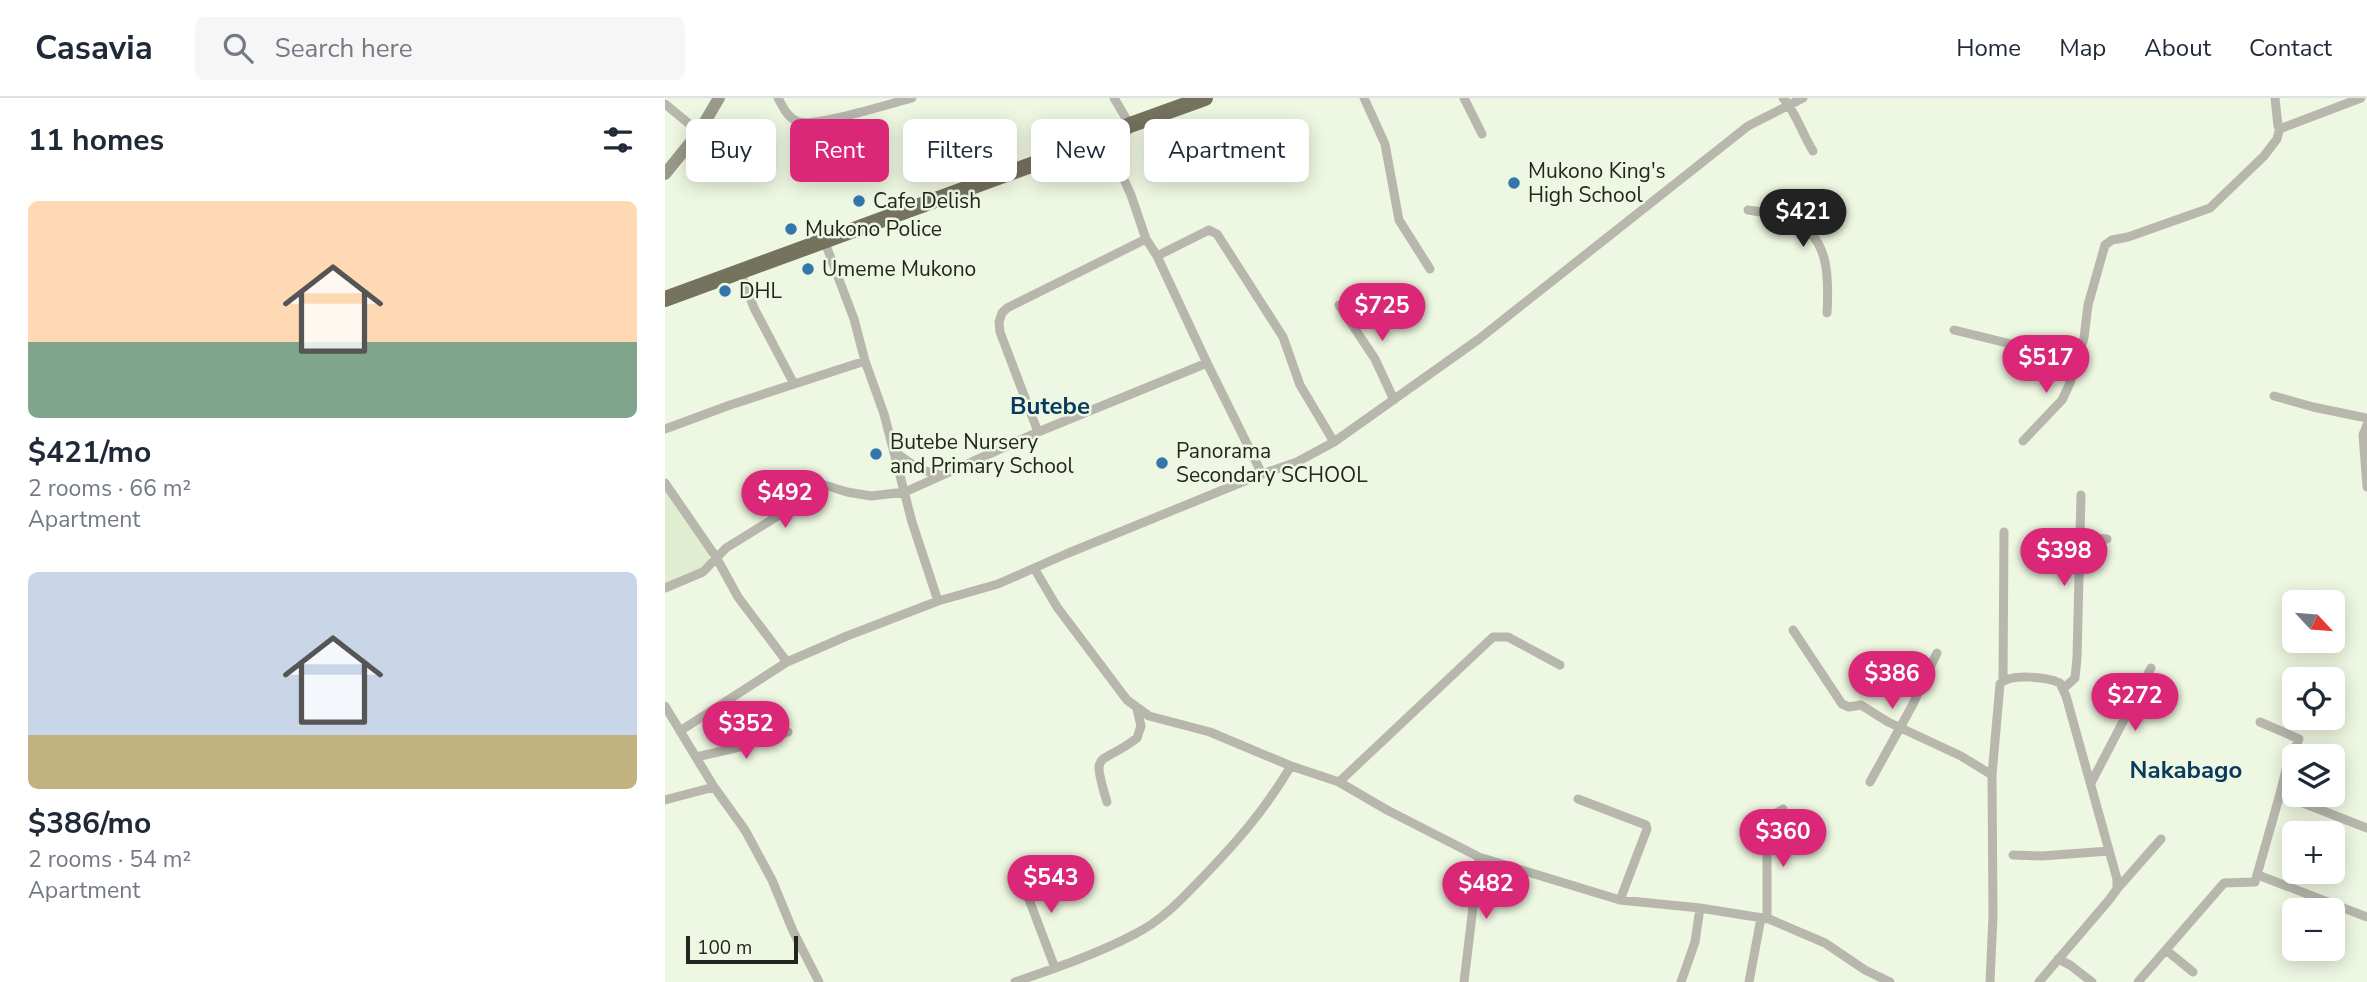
<!DOCTYPE html>
<html lang="en">
<head>
<meta charset="utf-8">
<style>
	:root { --surface:#fff; --page:#f6f6f7; --text:#1f2937; --muted:#747a83; --line:#e0e1e3; --accent:#db2777 }
	body { margin:0; font-family:"Nunito Sans",sans-serif; background:var(--page); color:var(--text); height:100vh; display:flex; flex-direction:column; font-size:26px; white-space:nowrap }
	* { box-sizing:border-box; margin:0 }
	p { font-size:23px; color:var(--muted) }
	.icon { flex:none; width:38px; height:38px; fill:none; stroke:currentColor; stroke-width:2; stroke-linecap:round; stroke-linejoin:round }
	.map { position:relative; flex:1; overflow:hidden }
	.sheet { display:flex; flex-direction:column; background:var(--surface); width:665px }
	.sheet>* { flex:none }
	.banner { position:absolute; left:21px; top:21px; width:665px; height:63px; display:flex; gap:14px }
	.needle { width:46px; rotate:116deg }
	.controls { position:absolute; left:1617px; top:492px; display:grid; gap:14px }
	.controls a { display:grid; place-items:center; width:63px; height:63px; border-radius:10px; background:var(--surface); box-shadow:0 4px 18px #0003; font-size:35px }
	.scale { position:absolute; left:21px; bottom:18px; width:112px; box-sizing:border-box; padding-left:7px; border:4px solid #23261e; border-top:0; font-size:19px; line-height:24px; white-space:nowrap; color:#23261e; -webkit-text-stroke:5px #eef7e1; paint-order:stroke }
	.price { position:absolute; translate:-50% -60px; padding:0 16px; border-radius:24px; background:var(--accent); color:#fff; font-size:23px; line-height:46px; filter:drop-shadow(0 2px 4px #0008) }
	.price::after { content:''; position:absolute; left:50%; top:42px; width:21px; height:16px; margin-left:-10px; background:inherit; clip-path:polygon(0 0,100% 0,50% 100%) }
	.price.active { background:#222; color:#fff }
	ul { padding:0; list-style:none }
	li { display:grid; align-content:center; gap:14px; height:371px; padding:0 28px }
	li span { display:grid; place-items:center; height:217px; border-radius:10px; color:#555 }
	li>.icon { margin-inline-start:auto }
	span .icon { width:126px; height:126px; fill:#fffc; stroke-width:1 }
	li b { font-size:30px }
	h2 { display:flex; justify-content:space-between; align-items:center; height:84px; padding:0 28px; font-size:30px }
	.tag { padding:0 24px; border-radius:10px; background:var(--surface); box-shadow:0 4px 18px #0003; font-size:24px; line-height:63px }
	.tag.active { background:var(--accent); color:#fff }
	header { display:flex; align-items:center; gap:42px; box-sizing:border-box; height:98px; padding:0 35px; background:var(--surface); border-bottom:2px solid var(--line) }
	header strong { font-size:33px }
	nav { display:flex; gap:38px; margin-inline-start:auto; font-size:24px }
	.search { width:490px; height:63px; background:var(--page); display:flex; align-items:center; gap:18px; box-sizing:border-box; padding:0 24px; border-radius:10px; color:var(--muted); font-size:26px }
	main { display:flex; flex:1; min-height:0 }
	.map>svg:first-child { display:block }
	.built { fill:#e1edd0 }
	.lines { fill:none; stroke-linecap:round; stroke-linejoin:round }
	.street { stroke:#b8b7ad; stroke-width:9 }
	.secondary { stroke:#9b998b; stroke-width:12 }
	.highway { stroke:#75725e; stroke-width:16 }
	.poi-dot { fill:#3376ac; stroke:#eef7e1; stroke-width:2.5 }
	.labels { text-anchor:middle; dominant-baseline:central; stroke-width:5; stroke-linejoin:round; paint-order:stroke }
	.poi-label { font-size:21px; fill:#23261e; stroke:#eef7e1; text-anchor:start }
	.quarter-label { font-size:24px; font-weight:bold; fill:#083a5d; stroke:#eef7e1 }
</style>
</head>
<body>
<header>
<strong>Casavia</strong>
<div class="search"><svg class="icon" aria-label="search" viewBox="0 0 24 24"><circle cx="10" cy="10" r="6"/><path d="M15 15l6 6"/></svg>Search here</div>
<nav><a>Home</a><a>Map</a><a>About</a><a>Contact</a></nav>
</header>
<main>
<section class="sheet">
<h2>11 homes<svg class="icon" aria-label="filters" viewBox="0 0 24 24"><path d="M4 7h16M4 17h16"/><circle cx="9" cy="7" r="2"/><circle cx="15" cy="17" r="2"/></svg></h2>
<ul>
<li><span style="background:linear-gradient(#ffd9b3 65%,#7fa58c 0)"><svg class="icon" aria-label="home" viewBox="0 0 24 24"><path d="M3 11l9-7 9 7M6 9v11h12V9"/></svg></span><div><b>$421/mo</b><p>2 rooms · 66 m²</p><p>Apartment</p></div></li>
<li><span style="background:linear-gradient(#c9d6e8 75%,#c2b280 0)"><svg class="icon" aria-label="home" viewBox="0 0 24 24"><path d="M3 11l9-7 9 7M6 9v11h12V9"/></svg></span><div><b>$386/mo</b><p>2 rooms · 54 m²</p><p>Apartment</p></div></li>
</ul>
</section>
<div class="map">
<svg width="1702" height="884" viewBox="0 0 1702 884">
	<rect width="100%" height="100%" fill="#eef7e1"/>
	<path class="built" d="M0 388 47 452 40 472 0 490Z"/>
	<g class="lines">
		<path class="street" d="M113 0C118 9 123 21 134 24 154 28 224 6 247 0
			M449 0 465 27
			M699 0 720 46 734 122 765 171
			M799 0 817 36
			M1118 0C1131 14 1137 36 1148 53
			M1610 0 1613 28 1617 30 1696 0
			M0 6 34 34
			M440 40 466 97 481 141 492 158 542 265 597 376
			M1083 112C1097 114 1112 116 1125 121 1165 137 1164 180 1162 215
			M159 142 189 221 200 263 219 316 247 424 273 503 333 486 401 456 597 376 632 364 669 344 814 241 1083 28 1138 0
			M492 158 544 132 552 136 618 239 635 287 669 344
			M75 173 89 210 129 286
			M674 207 710 261 729 302
			M1289 232 1391 257 1408 258 1414 255 1419 240 1423 207 1440 147 1447 142 1463 139 1545 110 1599 58 1612 41 1615 29
			M1609 298 1648 309 1702 320
			M1702 327 1698 337 1702 389
			M0 331 65 307 200 263
			M373 334 335 234 334 224 337 215 342 210 481 141
			M1358 343 1397 302 1405 285 1414 255
			M231 355 254 371 275 377
			M0 385 51 459 73 499 122 564 182 538 273 503
			M1414 439 1442 441
			M369 470 392 509 462 602 484 618 545 634 626 668 674 684 722 712 814 759 955 802 1035 810 1104 821 1160 845 1200 872 1225 884
			M0 490 38 474 61 450 134 405 146 388 153 385 182 394 206 398 240 394 373 334 542 265
			M1128 532 1177 606 1184 609 1196 607 1223 624 1296 658 1327 677
			M1338 582 1339 434
			M1398 591 1410 580 1412 560 1416 397
			M0 608 49 689 80 732 107 782 128 833 154 884
			M1595 624 1634 641 1621 672 1615 696 1702 730
			M15 633 122 564
			M31 659 75 649 123 634
			M674 684 828 539H843L895 567
			M1205 684 1247 608 1272 555
			M1426 685 1486 570
			M913 701 981 727 982 731 955 802
			M0 702 49 689
			M442 704C425 649 435 669 472 640L476 628 472 611
			M1348 757 1377 758 1444 753
			M354 775 390 870
			M1593 777 1702 819
			M1452 791 1496 741
			M1102 821V723L1105 719 1118 711
			M1501 852 1528 874
			M1393 861 1405 867 1427 884
			M350 884C391 870 432 856 470 836 496 823 516 802 536 781 572 744 599 713 626 668
			M799 884 814 759
			M1016 884 1030 844 1035 810
			M1084 884 1096 820
			M1325 884 1328 818 1327 677 1335 586C1345 575 1382 579 1395 585L1401 598 1452 781V791L1444 802 1374 884
			M1473 884 1559 785 1590 784 1615 696"/>
		<path class="secondary" d="M0 76 34 34 54 0"/>
		<path class="highway" d="M0 201 440 40 465 27 540 0"/>
	</g>
	<g class="poi-dot">
		<circle cx="849" cy="85" r="7"/>
		<circle cx="194" cy="103" r="7"/>
		<circle cx="126" cy="131" r="7"/>
		<circle cx="143" cy="171" r="7"/>
		<circle cx="60" cy="193" r="7"/>
		<circle cx="211" cy="356" r="7"/>
		<circle cx="497" cy="365" r="7"/>
	</g>
	<g class="labels">
		<g class="poi-label">
			<text x="863" y="73">Mukono King's<tspan x="863" dy="24">High School</tspan></text>
			<text x="208" y="103">Cafe Delish</text>
			<text x="140" y="131">Mukono Police</text>
			<text x="157" y="171">Umeme Mukono</text>
			<text x="74" y="193">DHL</text>
			<text x="225" y="344">Butebe Nursery<tspan x="225" dy="24">and Primary School</tspan></text>
			<text x="511" y="353">Panorama<tspan x="511" dy="24">Secondary SCHOOL</tspan></text>
		</g>
		<g class="quarter-label">
			<text x="385" y="308">Butebe</text>
			<text x="1521" y="672">Nakabago</text>
		</g>
	</g>
</svg>
<div class="controls">
<a><svg class="needle" viewBox="-14 -14 28 28"><path d="M0-13l5 13h-10z" fill="#e53935"/><path d="M0 13l5-13h-10z" fill="#747a83"/></svg></a>
<a><svg class="icon" aria-label="locate" viewBox="0 0 24 24"><circle cx="12" cy="12" r="6"/><path d="M12 2v4M12 18v4M2 12h4M18 12h4"/></svg></a>
<a><svg class="icon" aria-label="layers" viewBox="0 0 24 24"><path d="M12 4l9 5-9 5-9-5zM3 14l9 5 9-5"/></svg></a>
<a>+</a>
<a>−</a>
</div>
<div class="scale">100 m</div>
<b class="price active" style="left:1138px;top:151px">$421</b>
<b class="price" style="left:717px;top:245px">$725</b>
<b class="price" style="left:1381px;top:297px">$517</b>
<b class="price" style="left:120px;top:432px">$492</b>
<b class="price" style="left:1399px;top:490px">$398</b>
<b class="price" style="left:1227px;top:613px">$386</b>
<b class="price" style="left:1470px;top:635px">$272</b>
<b class="price" style="left:81px;top:663px">$352</b>
<b class="price" style="left:1118px;top:771px">$360</b>
<b class="price" style="left:386px;top:817px">$543</b>
<b class="price" style="left:821px;top:823px">$482</b>
<div class="banner">
<a class="tag">Buy</a>
<a class="tag active">Rent</a>
<a class="tag">Filters</a>
<a class="tag">New</a>
<a class="tag">Apartment</a>
</div>
</div>
</main>
</body>
</html>
